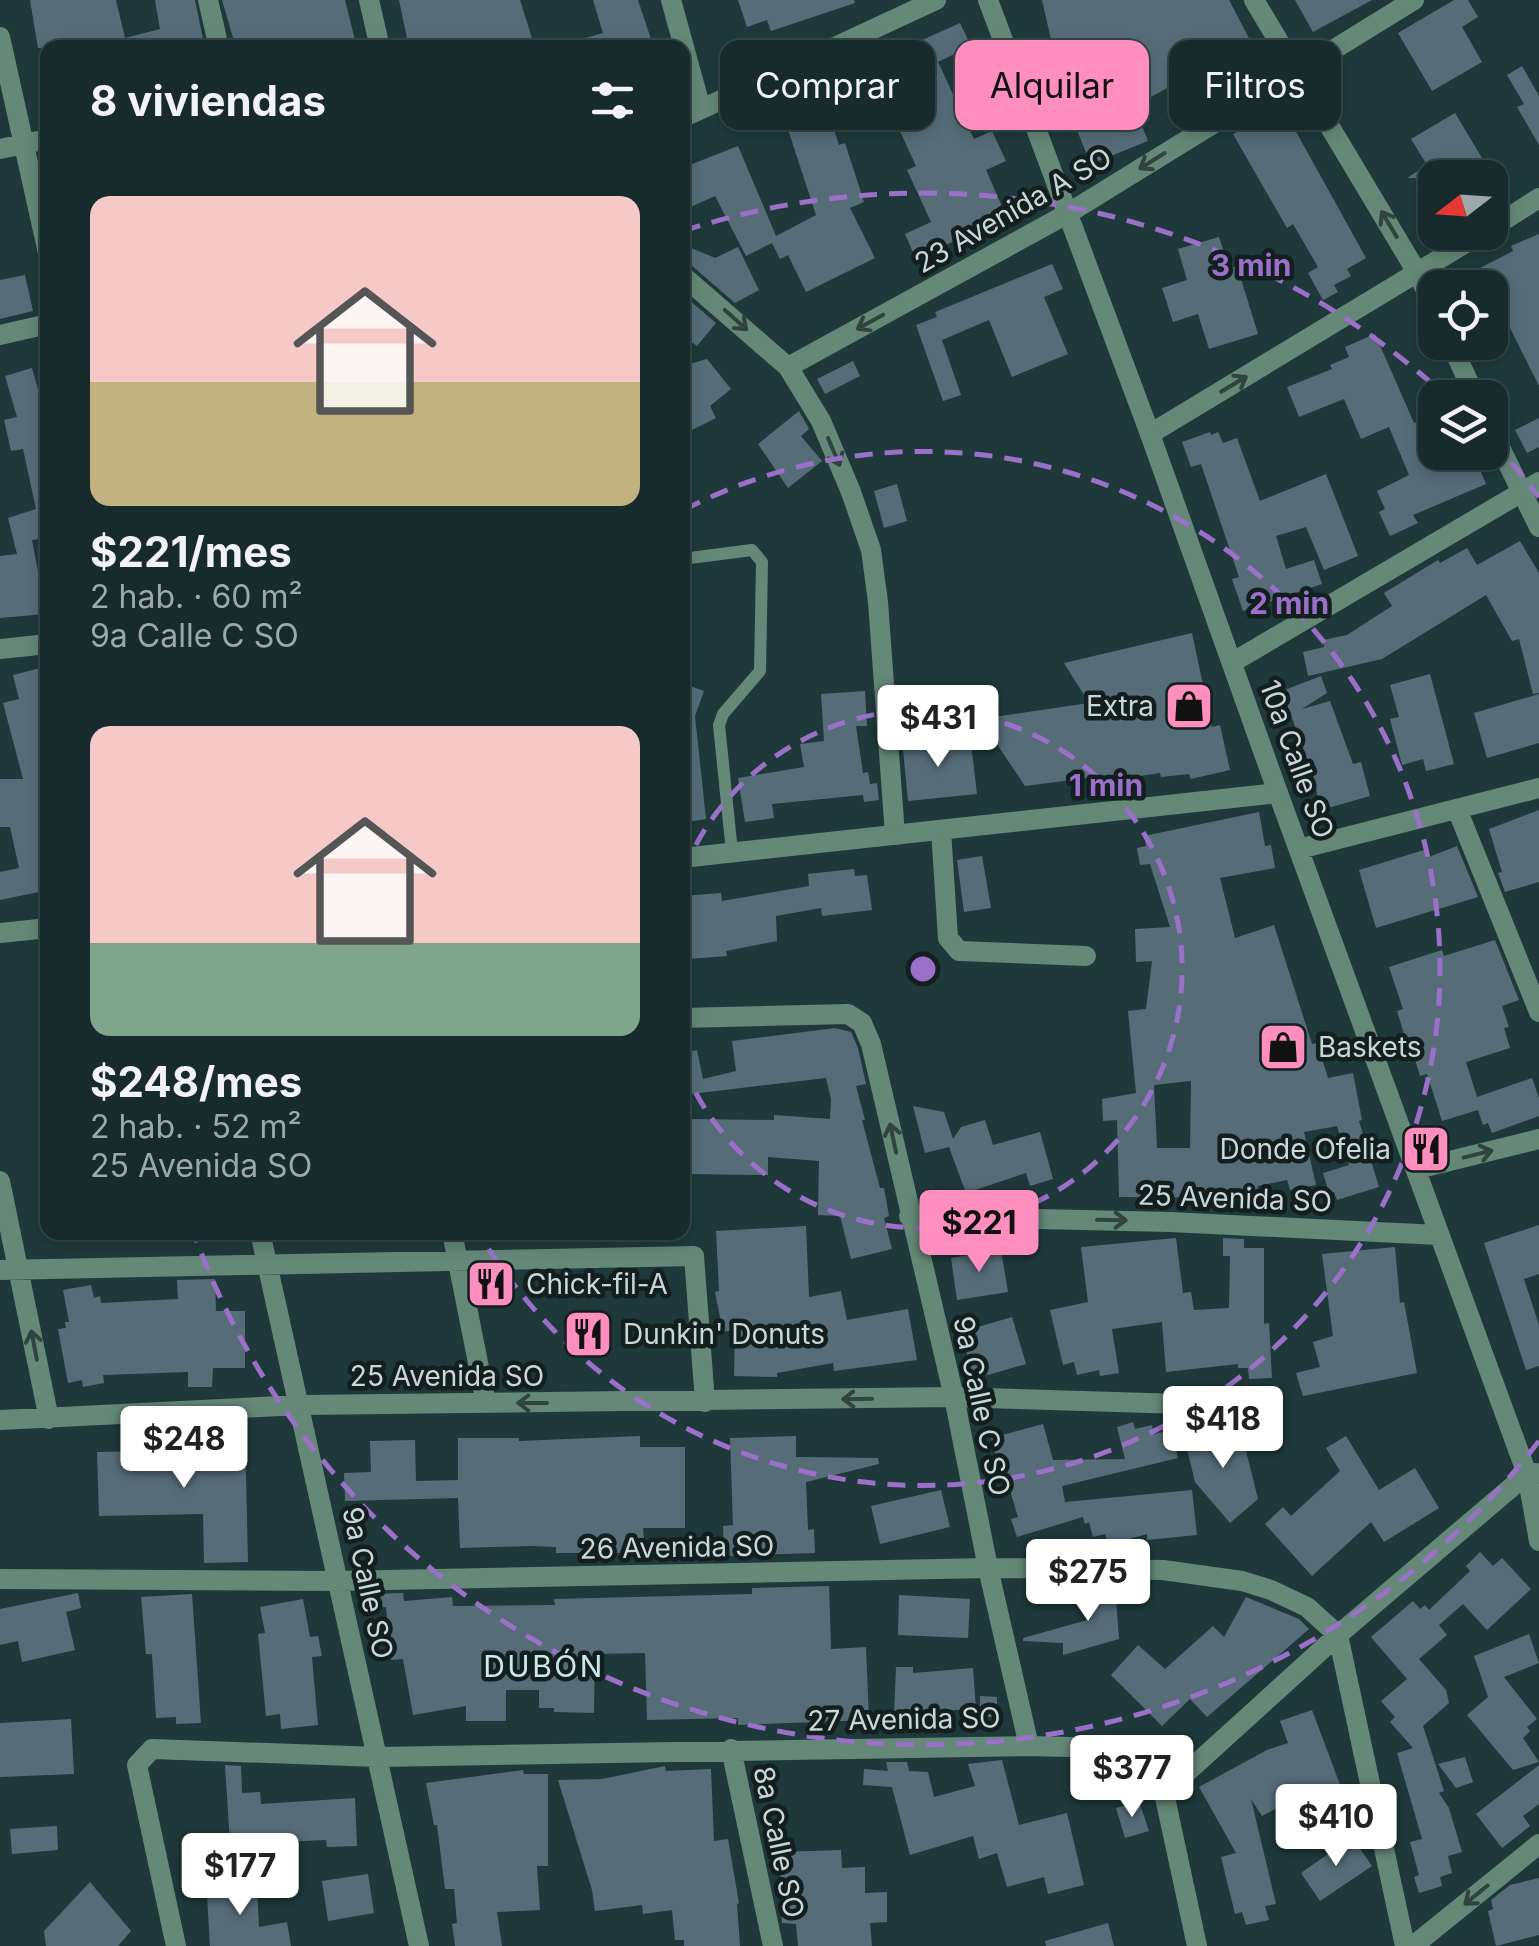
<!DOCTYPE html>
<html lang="es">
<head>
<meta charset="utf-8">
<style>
	:root { --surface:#172b2c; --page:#243738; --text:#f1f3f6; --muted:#9ea7a9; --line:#364748; --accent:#fe8ebd }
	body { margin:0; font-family:Inter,sans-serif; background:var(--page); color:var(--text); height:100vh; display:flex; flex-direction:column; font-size:38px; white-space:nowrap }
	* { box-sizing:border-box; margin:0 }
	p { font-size:32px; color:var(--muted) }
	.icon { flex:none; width:55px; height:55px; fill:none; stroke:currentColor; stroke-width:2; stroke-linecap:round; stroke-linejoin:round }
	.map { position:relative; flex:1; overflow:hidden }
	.panel { position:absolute; left:40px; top:40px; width:650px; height:1200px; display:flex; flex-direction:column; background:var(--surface); border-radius:20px; box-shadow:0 5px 15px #0003,0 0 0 2px var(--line) }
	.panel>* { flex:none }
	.banner { position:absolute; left:720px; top:40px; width:668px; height:90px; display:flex; gap:20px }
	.needle { width:65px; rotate:253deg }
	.tools { position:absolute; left:1418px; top:160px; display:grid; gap:20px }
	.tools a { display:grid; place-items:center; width:90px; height:90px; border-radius:20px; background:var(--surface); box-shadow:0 5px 15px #0003,0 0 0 2px var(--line); font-size:50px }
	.price { position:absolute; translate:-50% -85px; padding:0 22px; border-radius:10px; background:#fff; color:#222; font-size:32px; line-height:65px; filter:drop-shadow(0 2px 5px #0008) }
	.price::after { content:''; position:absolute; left:50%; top:60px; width:30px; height:22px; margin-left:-15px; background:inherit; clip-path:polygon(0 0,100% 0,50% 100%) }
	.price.current { background:var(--accent); color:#111 }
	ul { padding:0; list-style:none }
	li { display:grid; align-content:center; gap:20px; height:530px; padding:0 50px }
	li span { display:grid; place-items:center; height:310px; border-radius:20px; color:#555 }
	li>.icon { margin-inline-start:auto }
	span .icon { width:180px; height:180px; fill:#fffc; stroke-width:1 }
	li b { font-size:42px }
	h2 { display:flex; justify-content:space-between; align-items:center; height:120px; padding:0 50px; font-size:42px }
	.tag { padding:0 35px; border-radius:20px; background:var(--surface); box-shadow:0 5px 15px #0003,0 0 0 2px var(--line); font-size:35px; line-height:90px }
	.tag.current { background:var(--accent); color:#111 }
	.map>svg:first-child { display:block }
	.building { fill:#566d78; fill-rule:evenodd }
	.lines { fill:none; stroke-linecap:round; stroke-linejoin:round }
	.service { stroke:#658878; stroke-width:12 }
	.minor { stroke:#658878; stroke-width:20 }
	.tertiary { stroke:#658878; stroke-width:20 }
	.oneway { stroke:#30433e }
	.ring { fill:none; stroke:#9a70c9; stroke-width:5; stroke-dasharray:18 12 }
	.labels { text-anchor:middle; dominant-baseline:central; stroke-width:9; stroke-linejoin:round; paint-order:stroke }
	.street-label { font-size:28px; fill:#c8d7d7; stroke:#131e1e }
	.poi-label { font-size:28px; fill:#c8d7d7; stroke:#131e1e; text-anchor:start }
	.neighbourhood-label { font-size:30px; letter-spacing:2.5px; fill:#caeaea; stroke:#131e1e }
	.centre { fill:#9a70c9; stroke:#131e1e; stroke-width:5 }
	.ring-label { font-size:30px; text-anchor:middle; font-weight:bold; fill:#9a70c9; stroke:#131e1e; stroke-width:9; stroke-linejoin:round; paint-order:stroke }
</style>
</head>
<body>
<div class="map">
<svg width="1539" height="1946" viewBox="0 0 1539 1946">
	<rect width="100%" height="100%" fill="#1f393a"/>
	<path class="building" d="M30 0H116L125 38 160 29 155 0H195L203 39 171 48H102L100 41 73 48H38Z
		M222 0H345L357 48H236Z
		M399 0H520L535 48H409Z
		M593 0H638L654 48H571V42L603 33Z
		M738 0H854L855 3 771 31 767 20 747 27Z
		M1042 0H1229L1261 61 1199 96 1188 77 1134 106 1148 141 1091 164 1058 85 1084 74 1077 42 1053 48Z
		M1295 0H1372L1313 32Z
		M1454 0H1468L1478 17 1462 27 1482 62 1432 91 1398 33Z
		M960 23 971 46 938 62 974 139 992 131 1006 161 986 170 1008 220 915 257 905 234 931 222 907 170 916 166 869 64Z
		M1522 66 1539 96V145L1517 107 1524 104 1507 75Z
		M804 91 818 131 833 126 839 145 845 143 864 202 850 208 875 258 806 292 788 255 780 259 772 243 746 256 715 196 682 211V168L738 146 776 236 816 215 783 114 789 112 784 97Z
		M1296 98 1309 119 1294 128 1366 258 1347 269 1351 276 1334 285 1338 292 1323 300 1308 273 1318 267 1293 224 1287 228 1233 134Z
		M1455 113 1494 178H1407L1427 165 1411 139Z
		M1539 234V386L1499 306 1490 310V288L1480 268 1513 251 1511 246Z
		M1219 237 1229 268 1237 266 1258 334 1209 349 1198 314 1173 322 1162 288 1187 280 1178 249Z
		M682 244 715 258 738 247 759 290 735 303 691 265 682 262Z
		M1052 264 1063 289 1044 297 1068 354 1012 377 989 320 942 340 961 395 943 401 916 325 937 317 935 312Z
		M25 275 33 311 0 319V280Z
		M682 294 716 323 697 346 682 335Z
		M1375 334 1414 423 1435 414V452H1473L1486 484 1413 515 1418 523 1390 536 1379 512 1385 509 1377 491 1409 475 1389 427 1361 439 1344 399 1299 417 1287 387 1332 369 1330 365 1349 357 1345 347Z
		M707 359 731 389 710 406 716 418 682 435V366Z
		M853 361 860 376 825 394 817 379Z
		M32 368 44 411 48 410V538L32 540 46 614 0 618V556L17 554 8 518 36 509 23 449 11 451 4 420 17 417 5 376Z
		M799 411 809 429 801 436 822 461 788 488 758 444Z
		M1539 418V447L1527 453 1515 430Z
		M1210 432 1211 435 1218 432 1223 443 1237 438 1260 501 1326 474 1358 556 1324 570 1306 527 1276 536 1286 569 1314 560 1322 584 1243 611 1232 579 1239 577 1201 464 1191 467 1182 442Z
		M897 484 907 521 884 528 874 491Z
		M1520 541 1539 573V693L1533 694 1519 639 1512 641 1486 595 1382 659 1308 676 1303 652 1324 647 1323 640 1347 635 1392 606 1384 593 1438 560 1440 563 1467 548 1477 565Z
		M1192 633 1212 727 1220 725 1230 770 1191 779 1189 774 1161 777 1160 773 1127 778 1126 773 1025 786 980 719 1089 703 1064 663Z
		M40 668H48V890L0 900V872L19 868 10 827H0V779H23L3 703 19 699 13 675Z
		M1430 674 1454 764 1426 771 1423 759 1402 765 1390 719 1399 717 1390 685Z
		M1321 676 1327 693 1302 709 1330 701 1353 764 1361 762 1370 796 1321 810 1313 775 1282 691Z
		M682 683 704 691 695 716 706 819 682 823Z
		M865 691 867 726H856L863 773 868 772 870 784 877 783 879 800 864 802 863 795 772 804 774 818 745 822 738 778 804 767 800 744 824 741 821 694Z
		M1539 694V743L1487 758 1474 713Z
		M927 736 929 748 971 743 977 794 908 801 902 739Z
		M1539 810V882L1505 892 1498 873 1502 872 1489 829Z
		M1259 812 1265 846 1271 845 1275 868 1220 878 1235 938 1274 925 1312 1044 1317 1043 1328 1078 1353 1073 1362 1120 1359 1121 1379 1187 1337 1200 1334 1192 1329 1193 1323 1173 1349 1165 1337 1126 1304 1132 1316 1185 1290 1190 1287 1180 1258 1186 1257 1198 1119 1197 1117 1120 1103 1121 1102 1099 1136 1093 1128 1011 1146 1009 1152 961 1136 962 1135 929 1170 927 1150 864 1140 865 1137 848 1146 846 1144 836ZM1191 1081 1190 1148H1157L1154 1085Z
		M1457 846 1478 897 1376 928 1359 870 1424 850 1426 858Z
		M982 856 991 908 964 912 957 860Z
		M854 869 855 876 867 875 872 910 822 916 821 908 776 916 777 941 726 951 727 956 689 959 688 947H682V896L721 893 722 901 809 886 808 874Z
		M1495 940 1519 1000 1502 1006 1509 1027 1504 1028 1510 1048 1466 1062 1477 1097 1532 1078 1539 1098V1116L1492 1133 1488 1123 1483 1125 1478 1110 1442 1121 1427 1074 1420 1076 1414 1056 1411 1057 1397 1011 1403 1009 1389 967 1442 950 1444 956Z
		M835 1028 851 1032 858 1048 866 1084 856 1086 865 1120H862L880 1188H884L889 1216 884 1218 892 1249 851 1259 840 1216 818 1215 819 1161 768 1157V1175L688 1174V1119L774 1120V1115L830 1119 831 1099 826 1078 682 1095V1053L697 1050 703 1079 736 1071 732 1041Z
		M913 1106 944 1112 953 1139 961 1127 985 1120 993 1145 1040 1132 1053 1179 1030 1186 1026 1173 966 1193 949 1147 925 1153Z
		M1539 1225V1274L1524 1279 1539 1325V1366L1526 1370 1484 1243Z
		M806 1226 809 1297 841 1291 847 1320 908 1309 917 1360 834 1371 833 1363 777 1373V1377L734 1376 735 1330 723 1332 715 1292 719 1291 716 1231Z
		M1176 1238 1183 1293 1191 1292 1194 1310 1229 1308 1230 1256H1223V1238L1244 1239V1248H1264V1324L1269 1323 1272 1378 1249 1379 1248 1368H1238V1364L1166 1372 1162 1322 1112 1329 1119 1373 1100 1376 1099 1370 1077 1375 1074 1362 1063 1365 1050 1310 1088 1302 1081 1247Z
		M1395 1247 1400 1303 1404 1302 1417 1373 1303 1396 1296 1373 1320 1367 1313 1342 1333 1336 1322 1254Z
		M1001 1250 1008 1292 957 1300 951 1258Z
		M215 1279 216 1311H245V1368H213L212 1387H188V1372L103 1375 104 1383 83 1387 82 1380 68 1383 58 1329 66 1328 65 1322H69L63 1290 91 1285 94 1298 100 1296 101 1303 178 1299 177 1280Z
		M1012 1317 1026 1364 974 1379 961 1332Z
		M1133 1422 1135 1429 1152 1425 1154 1434 1172 1430 1178 1458 1062 1486 1065 1502 1192 1490 1197 1535 1147 1540V1534L1108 1545 1105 1534 1093 1537 1089 1522 1085 1524 1083 1517 1017 1537 1011 1519 1018 1517 1008 1484 1004 1485 991 1438 1043 1424 1053 1460 1125 1459 1117 1427Z
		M1240 1427 1258 1499 1230 1523 1195 1482 1185 1441Z
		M245 1435 248 1562 204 1563 203 1514 99 1516 97 1452 208 1450 207 1436Z
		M640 1436V1447H685V1528H643L645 1553H556V1547L530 1546 460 1548 458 1498 345 1501 344 1473 371 1472 370 1441 415 1440 416 1481 458 1480V1438H519V1441Z
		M796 1436V1457L878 1458 879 1464 806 1482 808 1530 814 1529 815 1553 724 1556 723 1526 733 1525 730 1438Z
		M1346 1436 1379 1490 1415 1468 1439 1508 1384 1542 1371 1522 1312 1576 1265 1524 1283 1507 1291 1516 1340 1471 1326 1448Z
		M941 1490 950 1527 880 1544 871 1506Z
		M1480 1552 1493 1566 1502 1558 1531 1589 1487 1630 1463 1604 1439 1625 1447 1635 1419 1659 1446 1690 1449 1703 1423 1726 1444 1791 1439 1793 1449 1808 1462 1852 1448 1856 1452 1873 1440 1877 1442 1886 1419 1893 1414 1877 1419 1875 1410 1842 1422 1839 1397 1753 1413 1748 1390 1722 1395 1717 1381 1701 1407 1679 1371 1637 1413 1601 1420 1609 1425 1605 1429 1610 1470 1571 1466 1566Z
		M1115 1585 1119 1639 1063 1655V1643L1023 1641V1638L1091 1619 1088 1586Z
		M829 1586 831 1649 866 1647 869 1720 738 1725V1718L647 1720 645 1653 595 1654 594 1713 554 1712V1708H539V1690H506V1721H466V1706L413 1715 403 1659 391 1660 386 1607 375 1608 374 1594 403 1593 404 1601 452 1597 453 1606 555 1605 554 1599 752 1594V1588Z
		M78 1593 81 1608 66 1612 75 1650 22 1662 18 1641 0 1645V1609Z
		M192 1594 201 1723 176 1724V1717L156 1718 152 1654H146L141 1597Z
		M899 1595 970 1599 968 1638 898 1635Z
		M1246 1597 1299 1619 1309 1629 1207 1717 1190 1699 1162 1726 1111 1675 1138 1645 1165 1669 1213 1626 1224 1637Z
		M303 1599 310 1637 318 1636 322 1656 312 1657 318 1725 281 1729 280 1714 266 1716 258 1634 265 1633 260 1607Z
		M1529 1634 1539 1663 1504 1677 1537 1719 1527 1727 1530 1731 1523 1738 1539 1762 1513 1770 1467 1715 1488 1697 1474 1656Z
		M896 1667H913V1673L973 1668 976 1709 894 1713Z
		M980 1696 997 1697V1717H980Z
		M1312 1710 1342 1790 1293 1808 1290 1801 1262 1816 1251 1799 1276 1904 1265 1906 1269 1920 1246 1925 1242 1912 1235 1914 1221 1857 1236 1853 1199 1787 1267 1750 1288 1743 1280 1721Z
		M71 1719 74 1774 0 1777V1723Z
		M1465 1757 1473 1782 1456 1788 1438 1764Z
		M1002 1760 1019 1825 1067 1813 1084 1885 1048 1894 1044 1877 1007 1887 997 1853 979 1859 973 1836 910 1855 892 1787 863 1785 864 1769 888 1771 886 1762H907L909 1771 928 1772 934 1797 975 1786 968 1764Z
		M225 1765 241 1766 242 1793 260 1792 261 1804 355 1798 357 1846 327 1847 326 1840 230 1844Z
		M1539 1765V1804L1523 1816 1530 1826 1502 1848 1476 1814Z
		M665 1766 666 1771 711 1769 714 1841 728 1839 739 1903 737 1904 740 1946H684V1940H675L672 1910 643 1914 642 1905 595 1911 592 1890 558 1780 602 1779Z
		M523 1770 524 1774H548V1866H537L540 1910 497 1912 502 1946H455L452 1924 457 1923 454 1889H445L437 1825H434L426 1783Z
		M1139 1801 1149 1831 1125 1838 1116 1808Z
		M57 1826 58 1850 12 1854 10 1829Z
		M1352 1837 1372 1866 1320 1901 1301 1873Z
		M841 1850 842 1868 865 1867V1893L887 1892V1922L870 1923 872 1946H798L796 1924 782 1923 780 1852Z
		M368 1874 374 1913 328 1921 322 1881Z
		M227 1877 228 1888 257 1886 259 1927 287 1922 291 1946H210L206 1878Z
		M1539 1878V1935L1496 1946 1488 1911 1493 1909 1491 1900 1510 1885Z
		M90 1882 131 1931 118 1946H46L44 1931Z
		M1108 1923 1114 1946H1046L1045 1941Z"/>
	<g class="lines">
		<path class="service" d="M682 559 752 550 762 562 760 671 723 714 719 725 732 852"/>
		<path class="minor" d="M208 0 219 48
			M369 0 380 48
			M671 0 701 109
			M1254 0 1418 274 1435 309
			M0 37 48 253
			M682 118 936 0
			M0 149 48 139
			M1490 229 1539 198
			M682 275 788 367 821 421 851 492 871 550 878 602 895 835
			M0 335 48 324
			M1450 342 1476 398
			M788 367 1067 214 1414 0
			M1490 427 1539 527
			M1150 434 1484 232
			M0 649 48 644
			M1278 793 1527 1474 1539 1541
			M1457 809 1539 1012
			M941 830 948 938 959 951 1086 956
			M1299 849 1539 788
			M682 1018 848 1014 862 1023 871 1044 954 1397 988 1568 1029 1746
			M1417 1169 1539 1139
			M0 1181 49 1419
			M909 1216 1170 1222 1439 1235
			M260 1232 419 1946
			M452 1232 486 1403
			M0 1270 694 1256 705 1402
			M0 1420 301 1405 954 1397 1248 1406
			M0 1579 339 1581 988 1568 1163 1570 1242 1581 1271 1590 1307 1607 1338 1635
			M1338 1635 1405 1946
			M731 1749 773 1946
			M1164 1793 1338 1635 1527 1474 1536 1473
			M176 1946 137 1765 152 1749 378 1757 1029 1746 1107 1748 1129 1755 1149 1770 1164 1793 1197 1946
			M1413 1946 1539 1844"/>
		<path class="tertiary" d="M1233 662 1539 482
			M682 858 1278 793 1150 434 988 0
			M0 933 48 928"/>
	</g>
	<defs><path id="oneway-shaft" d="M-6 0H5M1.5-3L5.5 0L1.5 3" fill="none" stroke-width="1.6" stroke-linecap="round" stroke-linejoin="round" transform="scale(2.5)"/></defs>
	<g class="oneway">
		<use href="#oneway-shaft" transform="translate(1152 161) rotate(148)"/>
		<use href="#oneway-shaft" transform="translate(1389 224) rotate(-121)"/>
		<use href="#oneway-shaft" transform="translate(736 320) rotate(42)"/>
		<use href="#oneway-shaft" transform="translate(870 322) rotate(151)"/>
		<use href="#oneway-shaft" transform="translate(1234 384) rotate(-31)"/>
		<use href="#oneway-shaft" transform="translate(834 452) rotate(67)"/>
		<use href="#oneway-shaft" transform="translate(893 1138) rotate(-102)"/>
		<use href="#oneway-shaft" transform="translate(1478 1154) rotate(-14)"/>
		<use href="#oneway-shaft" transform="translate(1112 1220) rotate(1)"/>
		<use href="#oneway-shaft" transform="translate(34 1345) rotate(-101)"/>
		<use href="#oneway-shaft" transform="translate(857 1399) rotate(179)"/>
		<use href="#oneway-shaft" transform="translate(532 1403) rotate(180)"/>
		<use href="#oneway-shaft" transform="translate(1476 1895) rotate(141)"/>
	</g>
	<g class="ring">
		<path d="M683 872A259 259 0 1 1 683 1066"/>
		<path d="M684 510A517 517 0 1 1 480 1235"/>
		<path d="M1539 1441A776 776 0 0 1 194 1234M683 231A776 776 0 0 1 1447 397M1491 440A776 776 0 0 1 1539 497"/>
	</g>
	<defs>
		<g id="shop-square" transform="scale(2.5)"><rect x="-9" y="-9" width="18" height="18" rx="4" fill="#fe8ebd" stroke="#131e1e"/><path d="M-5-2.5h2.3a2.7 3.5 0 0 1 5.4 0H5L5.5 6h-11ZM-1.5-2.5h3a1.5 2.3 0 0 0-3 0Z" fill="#111"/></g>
		<g id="restaurant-square" transform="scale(2.5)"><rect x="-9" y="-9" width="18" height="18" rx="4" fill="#fe8ebd" stroke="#131e1e"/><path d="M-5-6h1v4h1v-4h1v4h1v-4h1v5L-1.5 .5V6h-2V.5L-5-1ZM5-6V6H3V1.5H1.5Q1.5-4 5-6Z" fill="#111"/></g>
	</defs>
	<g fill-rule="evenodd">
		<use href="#shop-square" x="1189" y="706"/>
		<use href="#shop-square" x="1283" y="1047"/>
		<use href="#restaurant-square" x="1426" y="1149"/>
		<use href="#restaurant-square" x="491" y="1284"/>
		<use href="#restaurant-square" x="588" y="1334"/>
	</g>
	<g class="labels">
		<g class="street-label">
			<text transform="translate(1013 210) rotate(-30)">23 Avenida A SO</text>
			<text transform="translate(1297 759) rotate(70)">10a Calle SO</text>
			<text transform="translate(1235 1198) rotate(2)">25 Avenida SO</text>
			<text x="447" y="1376">25 Avenida SO</text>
			<text transform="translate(982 1406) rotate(78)">9a Calle C SO</text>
			<text transform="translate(677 1547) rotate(-1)">26 Avenida SO</text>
			<text transform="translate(368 1583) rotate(78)">9a Calle SO</text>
			<text transform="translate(904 1719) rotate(-1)">27 Avenida SO</text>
			<text transform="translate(779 1842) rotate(78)">8a Calle SO</text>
		</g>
		<g class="poi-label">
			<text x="1154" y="706" text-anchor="end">Extra</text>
			<text x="1318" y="1047">Baskets</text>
			<text x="1391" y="1149" text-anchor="end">Donde Ofelia</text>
			<text x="526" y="1284">Chick-fil-A</text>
			<text x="623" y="1334">Dunkin' Donuts</text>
		</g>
		<g class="neighbourhood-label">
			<text x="544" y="1666">DUBÓN</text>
		</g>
	</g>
	<circle cx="923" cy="969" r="15" class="centre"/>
	<g class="ring-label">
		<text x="1251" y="276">3 min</text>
		<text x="1289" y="614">2 min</text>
		<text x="1106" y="796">1 min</text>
	</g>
</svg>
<div class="tools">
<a><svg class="needle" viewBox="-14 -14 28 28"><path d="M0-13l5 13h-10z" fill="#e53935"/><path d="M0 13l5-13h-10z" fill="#9ea7a9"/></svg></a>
<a><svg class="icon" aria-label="locate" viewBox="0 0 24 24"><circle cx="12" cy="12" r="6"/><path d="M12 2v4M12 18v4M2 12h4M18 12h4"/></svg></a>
<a><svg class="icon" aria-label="layers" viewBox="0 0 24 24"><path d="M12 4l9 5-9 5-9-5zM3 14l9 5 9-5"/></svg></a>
</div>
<b class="price" style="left:938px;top:770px">$431</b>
<b class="price current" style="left:979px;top:1275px">$221</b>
<b class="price" style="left:1223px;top:1471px">$418</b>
<b class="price" style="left:184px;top:1491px">$248</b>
<b class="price" style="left:1088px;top:1624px">$275</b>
<b class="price" style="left:1132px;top:1820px">$377</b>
<b class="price" style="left:1336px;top:1869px">$410</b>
<b class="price" style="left:240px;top:1918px">$177</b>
<div class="banner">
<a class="tag">Comprar</a>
<a class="tag current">Alquilar</a>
<a class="tag">Filtros</a>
</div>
<section class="panel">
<h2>8 viviendas<svg class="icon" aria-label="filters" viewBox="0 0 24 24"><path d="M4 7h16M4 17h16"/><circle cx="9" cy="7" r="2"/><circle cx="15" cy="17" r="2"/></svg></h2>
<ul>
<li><span style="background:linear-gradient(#f6c9c9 60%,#c2b280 0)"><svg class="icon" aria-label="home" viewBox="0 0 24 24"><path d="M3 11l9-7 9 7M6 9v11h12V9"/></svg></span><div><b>$221/mes</b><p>2 hab. · 60 m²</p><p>9a Calle C SO</p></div></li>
<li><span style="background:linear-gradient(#f6c9c9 70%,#7fa58c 0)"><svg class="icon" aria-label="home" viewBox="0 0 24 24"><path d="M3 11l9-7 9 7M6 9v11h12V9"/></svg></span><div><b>$248/mes</b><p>2 hab. · 52 m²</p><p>25 Avenida SO</p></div></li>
</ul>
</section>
</div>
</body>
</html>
